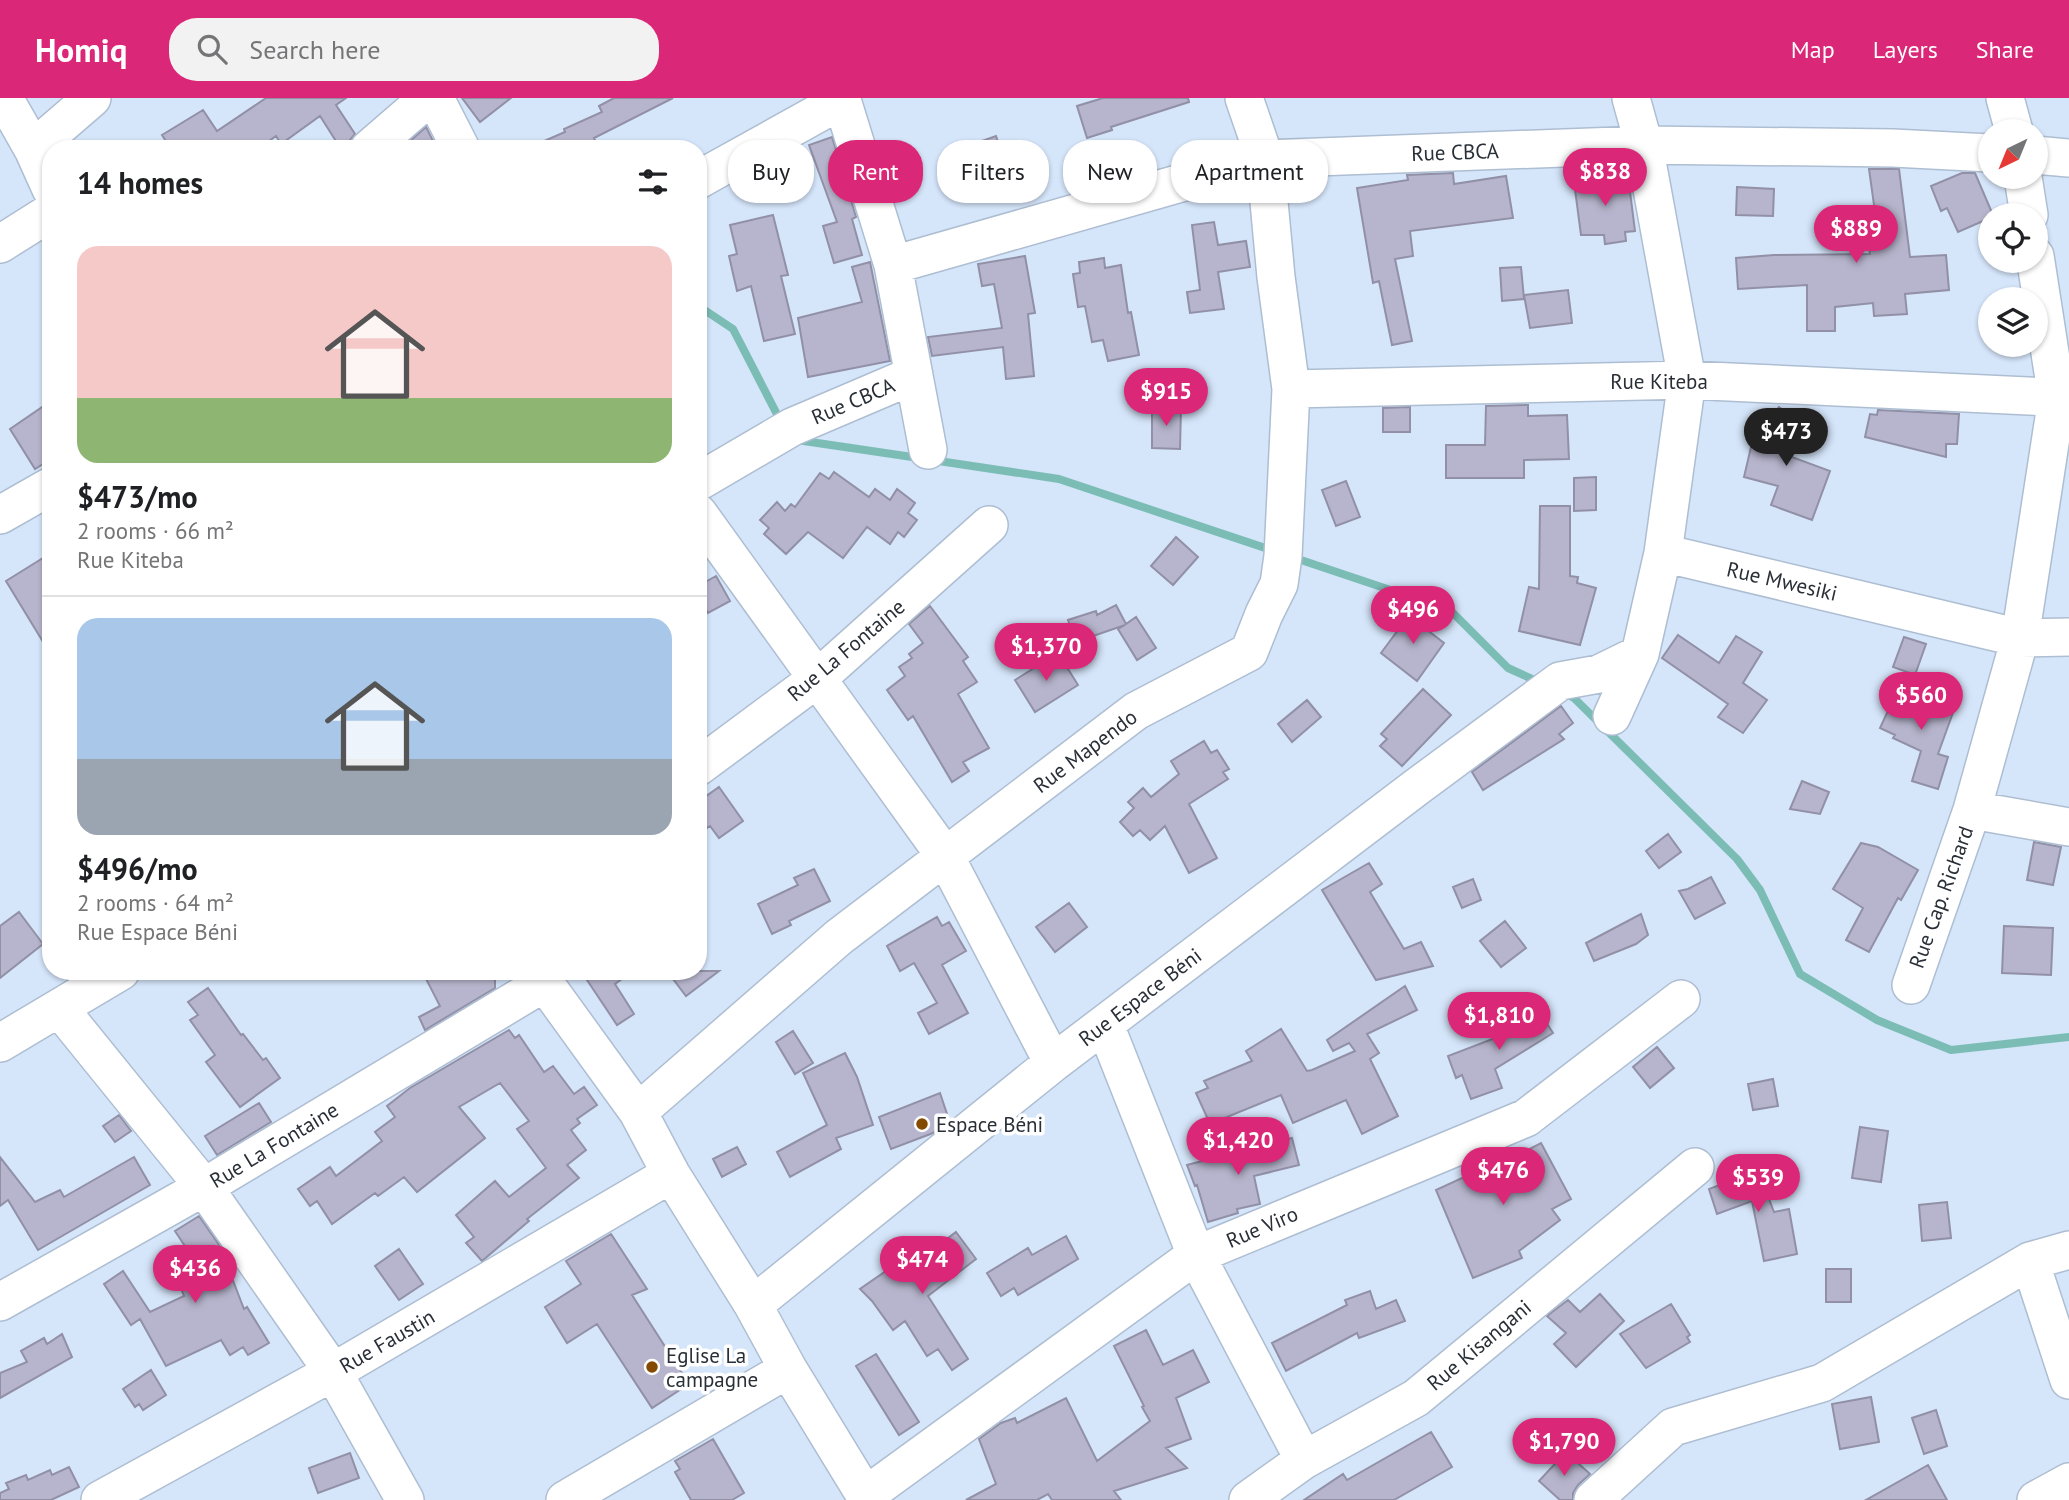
<!DOCTYPE html>
<html lang="en">
<head>
<meta charset="utf-8">
<style>
	:root { --surface:#fff; --page:#f2f2f2; --text:#202124; --muted:#757577; --line:#e0e0e0; --accent:#db2777 }
	body { margin:0; font-family:"PT Sans",sans-serif; background:var(--page); color:var(--text); height:100vh; display:flex; flex-direction:column; font-size:26px; white-space:nowrap }
	* { box-sizing:border-box; margin:0 }
	p { font-size:23px; color:var(--muted) }
	.icon { flex:none; width:38px; height:38px; fill:none; stroke:currentColor; stroke-width:2; stroke-linecap:round; stroke-linejoin:round }
	.map { position:relative; flex:1; overflow:hidden }
	.side { position:absolute; left:42px; top:42px; width:665px; height:840px; display:flex; flex-direction:column; background:var(--surface); border-radius:28px; box-shadow:0 2px 5px #0004 }
	.side>* { flex:none }
	.banner { position:absolute; left:728px; top:42px; width:665px; height:63px; display:flex; gap:14px }
	.needle { width:46px; rotate:223deg }
	.tools { position:absolute; left:1978px; top:21px; display:grid; gap:14px }
	.tools a { display:grid; place-items:center; width:70px; height:70px; border-radius:50%; background:var(--surface); box-shadow:0 2px 5px #0004; font-size:35px }
	.price { position:absolute; translate:-50% -60px; padding:0 16px; border-radius:24px; background:var(--accent); color:#fff; font-size:23px; line-height:46px; filter:drop-shadow(0 2px 4px #0008) }
	.price::after { content:''; position:absolute; left:50%; top:42px; width:21px; height:16px; margin-left:-10px; background:inherit; clip-path:polygon(0 0,100% 0,50% 100%) }
	.price.current { background:#222; color:#fff }
	ul { padding:0; list-style:none }
	li { display:grid; align-content:center; gap:14px; height:371px; padding:0 35px }
	li+li { border-top:2px solid var(--line) }
	li span { display:grid; place-items:center; height:217px; border-radius:21px; color:#555 }
	li>.icon { margin-inline-start:auto }
	span .icon { width:126px; height:126px; fill:#fffc; stroke-width:1 }
	li b { font-size:30px }
	h2 { display:flex; justify-content:space-between; align-items:center; height:84px; padding:0 35px; font-size:30px }
	.pill { padding:0 24px; border-radius:28px; background:var(--surface); box-shadow:0 2px 5px #0004; font-size:24px; line-height:63px }
	.pill.current { background:var(--accent); color:#fff }
	header { display:flex; align-items:center; gap:42px; box-sizing:border-box; height:98px; padding:0 35px; background:var(--accent); color:#fff }
	header strong { font-size:33px }
	nav { display:flex; gap:38px; margin-inline-start:auto; font-size:24px }
	.search { width:490px; height:63px; background:var(--page); display:flex; align-items:center; gap:18px; box-sizing:border-box; padding:0 24px; border-radius:28px; color:var(--muted); font-size:26px }
	.map>svg:first-child { display:block }
	.lines { fill:none; stroke-linecap:round; stroke-linejoin:round }
	.stream { stroke:#7bbdb5; stroke-width:8 }
	.building { fill:#b6b5cd; stroke:#9190a6; stroke-width:2 }
	.minor-casing { stroke:#aebed2; stroke-width:40 }
	.minor { stroke:#fff; stroke-width:37 }
	.poi-dot { fill:#854a02; stroke:#fff; stroke-width:2.5 }
	.labels { text-anchor:middle; dominant-baseline:central; stroke-width:7; stroke-linejoin:round; paint-order:stroke }
	.street-label { font-size:21px; fill:#292f37; stroke:#fff }
	.poi-label { font-size:21px; fill:#292f37; stroke:#fff; text-anchor:start }
</style>
</head>
<body>
<header>
<strong>Homiq</strong>
<div class="search"><svg class="icon" aria-label="search" viewBox="0 0 24 24"><circle cx="10" cy="10" r="6"/><path d="M15 15l6 6"/></svg>Search here</div>
<nav><a>Map</a><a>Layers</a><a>Share</a></nav>
</header>
<div class="map">
<svg width="2069" height="1402" viewBox="0 0 2069 1402">
	<rect width="100%" height="100%" fill="#d5e5fa"/>
	<g class="lines">
		<path class="stream" d="M703 211 733 231 781 324
			M797 342 919 360
			M932 362 1059 381 1274 453
			M1292 459 1450 512 1508 570 1541 585
			M1566 596 1574 600 1737 761 1760 792 1800 876 1877 922 1951 952 2069 939"/>
	</g>
	<path class="building" d="M266 0H346L336 7 355 36 349 43V51H341L320 18 281 46 276 38 258 51H171L162 37 203 12 217 33Z
		M462 0H511L480 24Z
		M614 0H673L594 40 599 51H526L565 34 564 31 602 14 599 8Z
		M1103 0H1188L1189 4 1111 29 1112 32 1087 40 1077 8Z
		M426 29 434 45 428 51H401Z
		M996 38 1011 82 979 92 974 75 967 77 959 51Z
		M832 39 856 119 852 121 862 157 834 165 823 128 837 124 809 47Z
		M1869 71H1899L1910 159 1946 157 1949 192 1905 196 1907 216 1874 218 1873 205 1835 209V233H1807V187L1738 191 1736 160 1774 157 1870 156 1864 115 1875 114Z
		M1453 75 1454 86 1506 78 1513 120 1410 133 1413 158 1395 161 1412 243 1392 247 1379 183 1373 185 1357 90 1408 82 1407 77Z
		M1962 75H1975L1993 117H1990V120L1958 134 1947 110 1941 113 1931 88Z
		M1628 78 1635 133 1625 134 1626 143 1605 146 1604 137H1581L1574 84Z
		M1737 89 1774 91 1773 118 1736 117Z
		M773 117 788 177 781 178 795 236 764 243 751 188 737 193 729 158 737 156 730 127Z
		M1214 124 1218 147 1246 143 1250 169 1218 174 1224 211 1190 215 1187 194 1200 192 1192 127Z
		M1025 158 1035 215 1028 216 1034 278 1006 281 1003 249 932 258 928 239 1002 230 994 186 982 188 978 166Z
		M1104 160 1105 170 1121 167 1128 215 1131 214 1139 257 1108 263 1103 242 1092 244 1085 208 1078 209 1073 176 1080 175 1079 164Z
		M870 164 890 263 808 279 798 220 862 204 852 169Z
		M1521 169 1524 201 1502 203 1500 170Z
		M1568 192 1572 225 1530 230 1524 197Z
		M51 303V361L35 371 10 331Z
		M1528 307V318L1567 317 1569 361 1524 362V380H1446V347H1485L1486 308Z
		M1152 309 1181 310 1180 351 1152 350Z
		M1410 309V334H1383V310Z
		M1779 309 1802 326 1781 355 1830 373 1812 422 1771 407 1778 388 1744 379 1752 345Z
		M1878 312 1959 316 1957 346H1946V359L1865 339 1870 316 1877 317Z
		M834 374 869 399 875 391 890 402 897 391 915 405 908 415 917 422 904 439 898 434 890 446 867 429 843 460 808 434 786 456 764 436 769 430 760 422 777 404 785 413 791 406 795 409 820 375 829 381Z
		M1596 379V412L1574 413V380Z
		M1346 383 1360 419 1336 428 1322 392Z
		M1540 408H1570V478L1578 479 1577 485 1596 490 1580 547 1519 533 1529 489 1539 491Z
		M1176 439 1198 459 1173 487 1151 468Z
		M51 455V557L6 483Z
		M716 478 730 503 708 515 698 498V488Z
		M1116 507 1126 526 1136 519 1156 550 1137 562 1118 531 1125 527 1067 547 1062 536 1071 531 1068 522 1096 513 1097 517Z
		M930 508 968 559 963 563 977 584 958 596 989 650 963 664 969 673 952 684 913 618 908 622 887 592 905 578 899 569 912 560 909 556 923 545 909 526Z
		M1413 512 1431 525 1426 531 1444 545 1417 583 1381 555Z
		M1678 537 1719 565 1736 538 1762 554 1743 585 1767 602 1743 635 1718 619 1728 606 1662 560Z
		M1904 539 1926 546 1915 577 1893 569Z
		M1058 555 1078 587 1035 614 1015 582Z
		M1899 589 1955 609 1938 656 1948 659 1938 691 1912 683 1921 653 1893 640 1895 637 1880 630Z
		M1423 591 1451 617 1402 668 1380 648 1387 641 1381 636Z
		M1307 602 1321 619 1292 644 1278 626Z
		M1561 608 1573 625 1559 636 1564 641 1483 692 1472 674Z
		M1204 643 1211 655 1217 652 1229 671 1223 674 1228 681 1189 706 1217 760 1189 775 1165 728 1150 742 1140 732 1133 738 1120 724 1134 710 1128 704 1143 690 1151 699 1179 676 1171 663Z
		M1802 683 1829 694 1820 716 1790 711Z
		M719 689 743 723 719 740 710 728 698 736V704Z
		M1668 736 1681 754 1659 770 1646 753Z
		M2034 744 2061 749 2053 787 2027 782Z
		M1861 745 1878 749 1918 772 1901 802 1898 800 1869 854 1846 842 1863 810 1833 791Z
		M1369 765 1382 786 1370 794 1404 851 1421 844 1433 868 1376 882 1322 792Z
		M814 771 830 803 789 823 791 827 772 836 758 806 798 787 794 780Z
		M1711 779 1725 805 1695 821 1679 793 1688 791Z
		M1473 781 1481 802 1462 810 1453 789Z
		M1069 805 1087 829 1055 854 1036 829Z
		M19 814 43 846 0 880V828Z
		M1641 816 1648 837 1636 846 1594 863 1586 845Z
		M937 819 942 828 949 824 966 853 942 867 968 915 929 936 918 915 937 905 914 865 900 873 887 848Z
		M1505 823 1526 850 1501 869 1480 843Z
		M2004 828 2053 830 2051 877 2002 875Z
		M422 873H491L495 881V890L425 932 419 919 440 908Z
		M581 873H633L615 886 634 916 617 927Z
		M667 873H719L686 898Z
		M1405 888 1417 912 1367 936 1379 955 1370 961 1398 1018 1362 1036 1346 1002 1293 1025 1281 997 1210 1026 1196 995 1208 990 1204 983 1252 963 1246 953 1281 931 1307 973 1312 972 1355 953 1349 945 1333 953 1327 942Z
		M208 890 241 937 243 936 263 962 266 960 280 980 240 1009 206 964 215 957 190 922 198 917 188 904Z
		M1535 907 1553 935 1495 971 1502 990 1471 1001 1462 977 1456 980 1448 958 1503 937 1498 930Z
		M509 932 515 940 519 937 544 974 553 968 574 996 584 989 597 1007 577 1021 580 1025 571 1032 586 1052 567 1067 579 1080 527 1121 529 1123 482 1163 466 1145 474 1139 456 1117 495 1083 509 1099 546 1070 517 1031 529 1023 500 985 459 1009 485 1040 417 1094 404 1079 378 1098 375 1095 332 1126 317 1103 310 1108 298 1091 330 1069 336 1078 382 1043 375 1034 395 1019 387 1008 410 990Z
		M793 933 813 965 795 976 776 944Z
		M1657 949 1674 970 1650 990 1633 969Z
		M845 955 857 979 873 1027 836 1040 841 1051 790 1079 777 1054 827 1027 803 975Z
		M1773 981 1778 1008 1753 1012 1748 986Z
		M940 995 949 1022 933 1035 891 1051 879 1019Z
		M259 1005 271 1024 217 1057 205 1038Z
		M119 1017 131 1033 115 1044 103 1028Z
		M1860 1029 1888 1033 1881 1084 1852 1080Z
		M1292 1040 1299 1067 1254 1078 1260 1106 1237 1111 1238 1115 1208 1124 1197 1087 1195 1088 1187 1067Z
		M1541 1045 1571 1101 1552 1111 1560 1122 1519 1153 1522 1160 1473 1180 1436 1092 1473 1075 1470 1067 1504 1052 1508 1062Z
		M737 1049 746 1066 722 1079 713 1061Z
		M0 1059 35 1104 60 1092 64 1099 134 1059 150 1087 38 1152 8 1102 0 1108Z
		M1758 1072 1774 1114 1789 1111 1797 1156 1764 1163 1752 1103 1717 1116 1709 1091Z
		M1947 1104 1951 1140 1922 1143 1919 1107Z
		M199 1118 228 1160 225 1162 244 1211 247 1209 269 1245 248 1257 243 1249 230 1257 221 1242 166 1268 140 1221 131 1227 104 1186 123 1173 150 1214 184 1198 178 1183 202 1174 175 1133Z
		M956 1134 976 1161 928 1198 968 1261 952 1272 938 1251 927 1258 905 1223 893 1232 872 1203 860 1191 909 1157 915 1165Z
		M611 1136 647 1191 632 1197 689 1286 652 1310 597 1226 567 1245 545 1209 581 1186 566 1163Z
		M1066 1138 1078 1161 1018 1197 1014 1190 1001 1198 987 1175 1028 1150 1032 1157Z
		M399 1151 423 1186 399 1202 375 1168Z
		M1826 1171H1851V1204H1826Z
		M1370 1193 1376 1211 1396 1202 1405 1223 1359 1240 1357 1235 1286 1273 1272 1245 1347 1207 1345 1202Z
		M1600 1196 1624 1223 1576 1269 1554 1246 1566 1235 1547 1218 1568 1202 1580 1214Z
		M1671 1206 1690 1237 1687 1239 1690 1244 1646 1270 1620 1236Z
		M1146 1232 1163 1267 1193 1252 1209 1284 1176 1300 1191 1341 1166 1350 1187 1370 1114 1393 1121 1402H1052L1048 1396 1037 1402H966L996 1386 979 1341 1001 1325 1015 1320 1017 1325 1066 1300 1097 1363 1150 1323 1142 1309 1144 1308 1114 1248Z
		M62 1236 72 1259 0 1300V1275L27 1264 21 1253 44 1240 47 1246Z
		M876 1256 919 1324 899 1337 856 1268Z
		M151 1272 166 1297 143 1312 139 1306 135 1309 123 1291Z
		M1871 1299 1879 1344 1840 1351 1832 1306Z
		M1936 1312 1947 1348 1924 1356 1912 1320Z
		M1431 1334 1452 1369 1394 1402H1304L1343 1376 1347 1382Z
		M713 1341 744 1395 732 1402H691L675 1374 680 1371 675 1363Z
		M1566 1354 1590 1376 1578 1387 1573 1395V1402H1560L1539 1383Z
		M350 1355 359 1380 318 1395 309 1370Z
		M1928 1367 1947 1402H1866Z
		M69 1369 79 1389 51 1402H0V1395L9 1391 6 1385 26 1377 28 1382 50 1372 52 1377Z"/>
	<g class="lines">
		<g class="minor-casing">
			<path id="minor" d="M4 0 33 51 51 91
				M435 0 461 51
				M2005 0 2014 33
				M842 2 893 167 928 352
				M33 51 92 0
				M369 51 428 0
				M2035 57 2069 60
				M2023 79 2029 117
				M698 82 842 2V0
				M0 146 51 114
				M893 167 1265 61 1644 47 1893 50 1990 55
				M1291 291 1687 282 2069 300
				M698 384 792 329 914 277
				M698 415 945 758 1053 965
				M0 417 51 388
				M1663 455 2020 540 2069 539
				M1612 618 1640 556 1663 455 1687 282 1644 47 1631 0
				M698 669 818 580 989 427
				M1972 712 2069 729
				M536 873 638 1014 671 1076 753 1207 788 1271 868 1402
				M1911 887 1972 712 2020 540 2057 300 2035 158
				M59 910 204 1089 333 1274 405 1402
				M1105 927 1196 1157 1304 1362
				M0 945 121 873
				M638 1014 839 839 1136 613 1249 554 1264 516 1279 486 1283 458 1291 291 1276 179 1265 61 1244 0
				M2030 1163 2069 1282
				M0 1204 204 1089 544 885
				M753 1207 1053 965 1418 688 1560 583 1599 576 1640 556
				M865 1398 1196 1157 1526 1020 1681 901
				M100 1402 333 1274 671 1076
				M565 1402 788 1271
				M1248 1402 1304 1362 1416 1300 1695 1069
				M1593 1402 1673 1329 1822 1285 2030 1163 2069 1152
				M2036 1402 2069 1384"/>
		</g>
		<use href="#minor" class="minor"/>
	</g>
	<g class="poi-dot">
		<circle cx="922" cy="1026" r="7"/>
		<circle cx="652" cy="1269" r="7"/>
	</g>
	<g class="labels">
		<g class="street-label">
			<text transform="translate(1455 54) rotate(-2)">Rue CBCA</text>
			<text x="1659" y="283">Rue Kiteba</text>
			<text transform="translate(853 303) rotate(-23)">Rue CBCA</text>
			<text transform="translate(1782 483) rotate(13)">Rue Mwesiki</text>
			<text transform="translate(846 552) rotate(-40)">Rue La Fontaine</text>
			<text transform="translate(1085 653) rotate(-37)">Rue Mapendo</text>
			<text transform="translate(1941 799) rotate(-70)">Rue Cap. Richard</text>
			<text transform="translate(1140 899) rotate(-37)">Rue Espace Béni</text>
			<text transform="translate(274 1047) rotate(-31)">Rue La Fontaine</text>
			<text transform="translate(1262 1129) rotate(-23)">Rue Viro</text>
			<text transform="translate(387 1243) rotate(-30)">Rue Faustin</text>
			<text transform="translate(1479 1247) rotate(-40)">Rue Kisangani</text>
		</g>
		<g class="poi-label">
			<text x="936" y="1026">Espace Béni</text>
			<text x="666" y="1257">Eglise La<tspan x="666" dy="24">campagne</tspan></text>
		</g>
	</g>
</svg>
<div class="tools">
<a><svg class="needle" viewBox="-14 -14 28 28"><path d="M0-13l5 13h-10z" fill="#e53935"/><path d="M0 13l5-13h-10z" fill="#757577"/></svg></a>
<a><svg class="icon" aria-label="locate" viewBox="0 0 24 24"><circle cx="12" cy="12" r="6"/><path d="M12 2v4M12 18v4M2 12h4M18 12h4"/></svg></a>
<a><svg class="icon" aria-label="layers" viewBox="0 0 24 24"><path d="M12 4l9 5-9 5-9-5zM3 14l9 5 9-5"/></svg></a>
</div>
<b class="price" style="left:1605px;top:110px">$838</b>
<b class="price" style="left:1856px;top:167px">$889</b>
<b class="price" style="left:1166px;top:330px">$915</b>
<b class="price current" style="left:1786px;top:370px">$473</b>
<b class="price" style="left:1413px;top:548px">$496</b>
<b class="price" style="left:1046px;top:585px">$1,370</b>
<b class="price" style="left:1921px;top:634px">$560</b>
<b class="price" style="left:1499px;top:954px">$1,810</b>
<b class="price" style="left:1238px;top:1079px">$1,420</b>
<b class="price" style="left:1503px;top:1109px">$476</b>
<b class="price" style="left:1758px;top:1116px">$539</b>
<b class="price" style="left:922px;top:1198px">$474</b>
<b class="price" style="left:195px;top:1207px">$436</b>
<b class="price" style="left:1564px;top:1380px">$1,790</b>
<div class="banner">
<a class="pill">Buy</a>
<a class="pill current">Rent</a>
<a class="pill">Filters</a>
<a class="pill">New</a>
<a class="pill">Apartment</a>
</div>
<section class="side">
<h2>14 homes<svg class="icon" aria-label="filters" viewBox="0 0 24 24"><path d="M4 7h16M4 17h16"/><circle cx="9" cy="7" r="2"/><circle cx="15" cy="17" r="2"/></svg></h2>
<ul>
<li><span style="background:linear-gradient(#f6c9c9 70%,#8fb573 0)"><svg class="icon" aria-label="home" viewBox="0 0 24 24"><path d="M3 11l9-7 9 7M6 9v11h12V9"/></svg></span><div><b>$473/mo</b><p>2 rooms · 66 m²</p><p>Rue Kiteba</p></div></li>
<li><span style="background:linear-gradient(#a9c7e8 65%,#9aa5b1 0)"><svg class="icon" aria-label="home" viewBox="0 0 24 24"><path d="M3 11l9-7 9 7M6 9v11h12V9"/></svg></span><div><b>$496/mo</b><p>2 rooms · 64 m²</p><p>Rue Espace Béni</p></div></li>
</ul>
</section>
</div>
</body>
</html>
